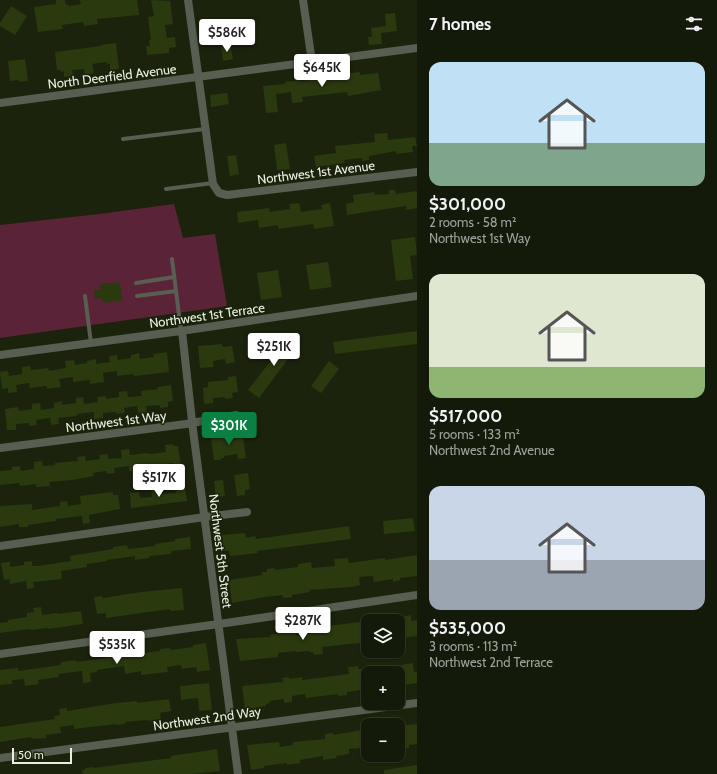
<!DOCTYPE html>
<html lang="en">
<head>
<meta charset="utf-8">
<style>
	:root { --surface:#141a09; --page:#1d2312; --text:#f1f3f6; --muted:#9da19c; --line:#33382a; --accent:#0b8043 }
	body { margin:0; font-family:Cabin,sans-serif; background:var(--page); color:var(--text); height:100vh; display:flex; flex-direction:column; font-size:15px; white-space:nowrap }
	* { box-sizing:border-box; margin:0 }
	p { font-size:13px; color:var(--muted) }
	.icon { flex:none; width:22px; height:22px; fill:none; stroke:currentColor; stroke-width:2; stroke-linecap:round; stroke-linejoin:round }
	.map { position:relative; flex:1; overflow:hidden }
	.drawer { display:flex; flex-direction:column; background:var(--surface); width:300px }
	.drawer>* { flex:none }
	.tools { position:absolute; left:361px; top:614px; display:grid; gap:8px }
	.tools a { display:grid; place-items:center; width:44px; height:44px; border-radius:8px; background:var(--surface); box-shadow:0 1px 3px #0004,0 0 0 1px var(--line); font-size:20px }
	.scale { position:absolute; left:12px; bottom:10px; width:60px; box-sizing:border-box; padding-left:4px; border:2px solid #e9f0e1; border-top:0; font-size:11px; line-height:14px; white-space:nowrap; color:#e9f0e1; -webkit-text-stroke:3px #1b230c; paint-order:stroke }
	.price { position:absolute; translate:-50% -34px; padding:0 9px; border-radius:4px; background:#fff; color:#222; font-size:13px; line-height:26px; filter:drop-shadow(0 1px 2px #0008) }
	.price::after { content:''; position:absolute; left:50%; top:24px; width:12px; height:9px; margin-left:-6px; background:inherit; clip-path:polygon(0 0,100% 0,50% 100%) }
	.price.on { background:var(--accent); color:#fff }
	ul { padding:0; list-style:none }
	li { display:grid; align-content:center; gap:8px; height:212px; padding:0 12px }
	li span { display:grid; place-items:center; height:124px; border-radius:12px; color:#555 }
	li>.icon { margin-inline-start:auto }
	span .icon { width:72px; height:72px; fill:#fffc; stroke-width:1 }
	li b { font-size:17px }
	h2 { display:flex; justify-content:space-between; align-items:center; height:48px; padding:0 12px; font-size:17px }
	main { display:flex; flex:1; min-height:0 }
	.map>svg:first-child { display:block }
	.green { fill:#5b2337 }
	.building { fill:#2b390f }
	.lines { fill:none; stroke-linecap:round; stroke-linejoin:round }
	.lane { stroke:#595e52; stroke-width:4 }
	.street { stroke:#595e52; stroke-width:8 }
	.labels { text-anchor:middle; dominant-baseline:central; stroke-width:3; stroke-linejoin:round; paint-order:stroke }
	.street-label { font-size:13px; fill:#e9f0e1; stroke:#1b230c }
</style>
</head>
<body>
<main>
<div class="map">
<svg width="417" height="774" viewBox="0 0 417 774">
	<rect width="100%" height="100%" fill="#1b230c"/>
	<path class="green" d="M174 204 183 238 215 234 227 306 0 338V225L99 214Z"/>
	<path class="building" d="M56 0H65L66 5 68 4V6L81 4 80 0H137L139 15 97 19 98 24 84 26 83 22 62 25 63 29 38 32 34 7 56 4Z
		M151 0 170 1 173 24 165 25 167 38 175 37 176 47 169 48V53L147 55 146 46H150L149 40H151L148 17 154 16Z
		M11 6 27 16 15 35 0 26V23Z
		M395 13 397 31 381 33 382 44 369 45 368 37H372L371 28 386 26 385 14Z
		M116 43 119 69 110 70V64H107V62L92 64 94 73 85 75 84 69 72 70 73 76 64 77V71L61 72V70H57L55 52 101 46V45Z
		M230 44 233 59 223 61 221 46Z
		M25 59 28 81 19 82V80L10 81 8 61Z
		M360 72V75L378 73 381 90 348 96 347 92 302 97 303 102 292 103 291 92 276 94 278 112 266 113 263 86 285 84V82L300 80V81L345 76V74Z
		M227 93 229 104 211 107 210 95Z
		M387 133 388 140 415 137 417 146H412L413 152 396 154V151L369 156V160L362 161V158L344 160 345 163 316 167 314 156 336 153 335 146 375 142 374 134Z
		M286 143 290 169 277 170 274 145Z
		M236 155 239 174 230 176 227 156Z
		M389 190H395L396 194 417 191V208L406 210V206L347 215 346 204 354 202 353 195 374 192 375 195 389 194Z
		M299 203 301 212 322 209 321 205 330 203 334 226 314 229 313 224 279 229 278 225 259 228 258 220 238 223 237 212 269 208 270 212 290 209 289 204Z
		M415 237 417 255 410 256 413 279 396 281 391 240Z
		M328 262 332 287 310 290 306 265Z
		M278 270 282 297 261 300 257 273Z
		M120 282 122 301 103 303 102 298 95 299 94 290 101 289 100 284Z
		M417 331V344L335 354 333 342Z
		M291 335 300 343 259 398 248 390Z
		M222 344 223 347 232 346 235 362 226 364 225 359 213 361 214 367 200 368 198 346Z
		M167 352 169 372 134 376V374L117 376V371L103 373 104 382 90 384V380L73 382V377L59 379 61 387 47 389 46 386 30 388 29 383 16 385 17 392 8 393V388L2 389 0 372 8 371 9 376 22 374V367L30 366 31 370 48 368 49 371 66 368 65 361 74 360 75 365 87 363V361L96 359V364L110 362 109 356 117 355 118 360 131 358V355L139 353 140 359 154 357 153 354Z
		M329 361 339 369 321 393 311 386Z
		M236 376 238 392 232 393 233 398 225 399V397L213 398V403L204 404 203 388 208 387V382L228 380V377Z
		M171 385 173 401 168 402V407L160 408V405L146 406 147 412 138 413 137 406 124 408 125 413 116 414V412L103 413V418L94 419V412L77 414V416L58 418 59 424 51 425 50 418 36 420 37 425 29 426V423L16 424V430H7L5 409 18 407 19 411 32 409V404L40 403 41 410 54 408V403L62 401V405L76 403V398L83 397 84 404 98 402 97 397 106 396V399L119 397V392L127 391 128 397 142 396 141 391 158 389V387Z
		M242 430 246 458 238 459 237 454 224 456V458H221V460H214L211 438 229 436V432Z
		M173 444V446H178L181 467 173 468V463L159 465V469L146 471V470L129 471V466L114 468 115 473 107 474 106 471 93 473 94 476 72 480 49 482 50 486 36 487V484L20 486 19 483 0 485V471L12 470V467L20 466 21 471 34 469V462L42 461 43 466 55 465V463L78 461 77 457 85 456 86 461 100 459 99 455 108 454V459L122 458 121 450 129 449 130 455 148 453 149 454 166 452 165 445Z
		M248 473 250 489 245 490V495L237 496 234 475Z
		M223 480 225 496 216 497 214 481Z
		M185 486 187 501 131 508 130 493 139 492 140 498 152 497 151 488 161 487 162 494 176 493 175 487Z
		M113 492V495H118L120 509 89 515 90 523 83 524 82 516 56 519V521L28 525V527H19V524L0 527V506L32 504V510L60 506V502L67 501 68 506 81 504 80 496Z
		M413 518 415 531 384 534 383 521Z
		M349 526 351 539 257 551 258 553 250 554 230 556 229 551H224L222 535 245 533 246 538 255 536 256 539Z
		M190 537 191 549 171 551V554L149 556V558L135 560V556L107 560V561L87 564V567L61 571 62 579 33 582 34 588 27 589 26 581 10 584 9 579 4 580 1 563 10 562V567L24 565V562L32 561V566H38L71 561 70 556 113 549V547L127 545 128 549 155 546V544L175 541V539Z
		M417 555V576L400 578V580L393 582V579L374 582 373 576 359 577 360 585 351 587 309 590 310 592 292 595V597L283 598 282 595 265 597 232 603 229 580 262 575V572H267V569L275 568V570L298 567V564L311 562 312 568 335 566 334 559 348 558 349 563 385 558V560Z
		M182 588 184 610 170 611V609L106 618V613L97 614 94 597 102 596 103 598 141 592Z
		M41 607 42 615 57 613V614L81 611 83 624 48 629V628L29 630V629L0 633V623L8 622V620L27 617V613L34 612 33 608Z
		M411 615V621L417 620V636L400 638 397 618Z
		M368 621V642L322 647 323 654 314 655 313 652H309V651L296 652V651L278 653V657L240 661 236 639 270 637V635L296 630 297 636 312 633V628Z
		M206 643 210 670 197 672 196 667 182 669 181 665 167 667 168 672 141 675V671L125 674 124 666 97 670V672L90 673 91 682 83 683 82 671 58 674 59 677 38 680 39 684 25 686 24 679 12 680V684L0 685V670L18 668V671L61 665V662L76 660V662L100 659 119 656V654L134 652V654L160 651V649L170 648 171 650 193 647V645Z
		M413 663 414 672H417V683L398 686V673H379L378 669Z
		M358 666V669L368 668V689L347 692V695L338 696V694L306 698 305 694 292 696V702L284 703V699L270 701V703L266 704V706L245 709 242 686 283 682 282 678 289 677V679L302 677V680L349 674 348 667Z
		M209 683 212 710 199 711 198 698 181 700 180 686Z
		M169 699 171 711 160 713 161 719 148 721 147 720 125 722V724L116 725V724L74 729V725L60 727 61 733 46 735V738L32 739 31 737 0 742V727L55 719 54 716 60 715 59 709 67 708V711L116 703 137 701V703Z
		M417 724V744L409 745V748L402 749V747H398V726Z
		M368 729V749H362V748L349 749V754L336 756 337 758 323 760V756L300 760V763L287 765V763L264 766V768L251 770 247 745 279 742 280 747 293 745V742L325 739V734L333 733V735Z
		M217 749 220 771 191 774H83L82 770H85V768L93 767V768L171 758V756Z
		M417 765V774H384V770Z"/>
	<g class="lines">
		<path class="lane" d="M123 139 205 129
			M166 189 213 183
			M172 259 181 331
			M136 283 174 277
			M85 296 91 343
			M137 296 176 291"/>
		<path class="street" d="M188 0 213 184 219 193 227 195 417 172
			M303 0 312 62
			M0 103 417 48
			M182 331 193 430 238 774
			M0 355 181 331 417 296
			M0 448 186 424 236 415
			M0 546 205 517 247 512
			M0 654 226 623 417 595
			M0 758 417 703"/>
	</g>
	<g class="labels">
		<g class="street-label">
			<text transform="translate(112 76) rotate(-7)">North Deerfield Avenue</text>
			<text transform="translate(316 172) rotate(-7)">Northwest 1st Avenue</text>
			<text transform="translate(207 315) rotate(-8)">Northwest 1st Terrace</text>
			<text transform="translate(116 421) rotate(-7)">Northwest 1st Way</text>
			<text transform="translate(221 551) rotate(83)">Northwest 5th Street</text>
			<text transform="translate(207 718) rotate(-8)">Northwest 2nd Way</text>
		</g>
	</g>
</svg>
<div class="tools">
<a><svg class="icon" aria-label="layers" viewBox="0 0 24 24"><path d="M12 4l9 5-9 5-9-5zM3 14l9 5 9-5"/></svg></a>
<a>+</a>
<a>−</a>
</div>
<div class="scale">50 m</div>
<b class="price" style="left:227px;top:53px">$586K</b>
<b class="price" style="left:322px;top:88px">$645K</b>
<b class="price" style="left:274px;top:367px">$251K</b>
<b class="price on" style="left:229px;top:446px">$301K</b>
<b class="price" style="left:159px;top:498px">$517K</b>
<b class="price" style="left:303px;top:641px">$287K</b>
<b class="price" style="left:117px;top:665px">$535K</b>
</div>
<section class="drawer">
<h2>7 homes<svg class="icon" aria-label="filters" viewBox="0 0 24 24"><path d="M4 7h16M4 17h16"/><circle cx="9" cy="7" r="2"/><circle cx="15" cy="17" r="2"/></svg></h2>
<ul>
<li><span style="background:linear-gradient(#bfe0f5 65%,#7fa58c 0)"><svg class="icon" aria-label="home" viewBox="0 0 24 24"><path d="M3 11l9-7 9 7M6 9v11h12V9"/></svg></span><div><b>$301,000</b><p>2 rooms · 58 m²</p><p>Northwest 1st Way</p></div></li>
<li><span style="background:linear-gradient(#dfe7d0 75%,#8fb573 0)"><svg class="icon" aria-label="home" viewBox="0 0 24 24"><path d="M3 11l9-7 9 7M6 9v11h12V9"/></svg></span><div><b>$517,000</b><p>5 rooms · 133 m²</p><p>Northwest 2nd Avenue</p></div></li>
<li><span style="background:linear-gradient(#c9d6e8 60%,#9aa5b1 0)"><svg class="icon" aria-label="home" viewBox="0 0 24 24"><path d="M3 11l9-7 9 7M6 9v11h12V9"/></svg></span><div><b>$535,000</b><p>3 rooms · 113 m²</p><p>Northwest 2nd Terrace</p></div></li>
</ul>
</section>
</main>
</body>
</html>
